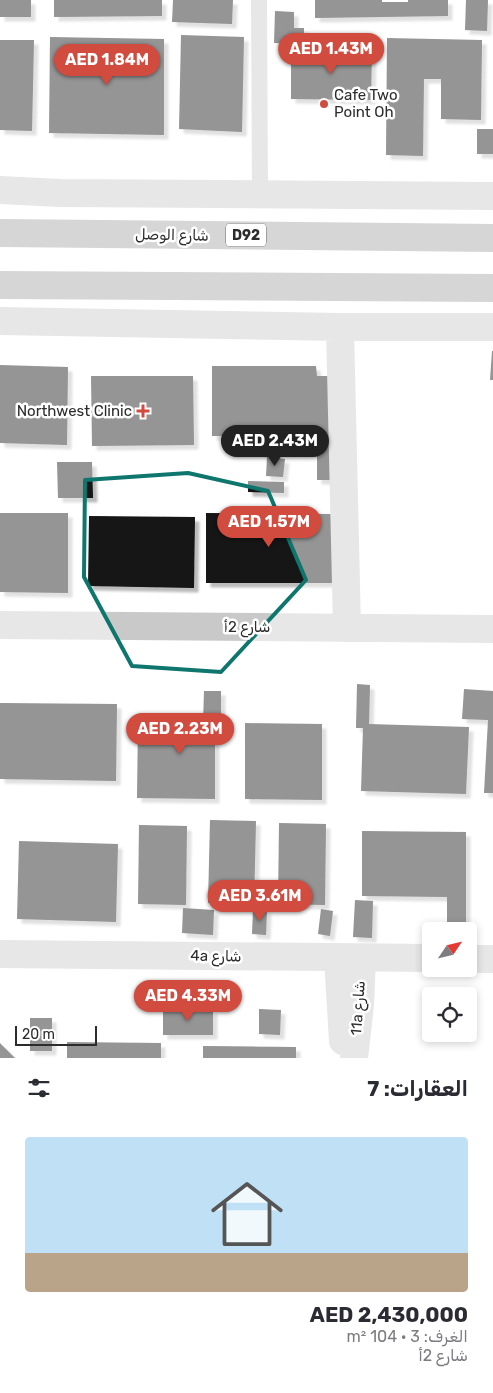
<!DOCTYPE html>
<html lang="ar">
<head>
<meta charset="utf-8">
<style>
	:root { --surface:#fff; --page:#f2f2f3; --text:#2b2b33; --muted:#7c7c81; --line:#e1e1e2; --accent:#d24b3f }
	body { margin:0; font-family:Rubik,"Noto Sans Arabic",sans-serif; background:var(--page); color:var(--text); direction:rtl; height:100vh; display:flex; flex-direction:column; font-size:19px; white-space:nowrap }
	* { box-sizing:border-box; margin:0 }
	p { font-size:16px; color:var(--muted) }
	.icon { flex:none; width:28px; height:28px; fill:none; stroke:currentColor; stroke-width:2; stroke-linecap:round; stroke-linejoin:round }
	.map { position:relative; height:1058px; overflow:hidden; direction:ltr }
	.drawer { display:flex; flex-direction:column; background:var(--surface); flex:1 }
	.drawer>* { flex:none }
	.needle { width:32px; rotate:55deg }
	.controls { position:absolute; left:422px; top:922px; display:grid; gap:10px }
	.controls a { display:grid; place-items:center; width:55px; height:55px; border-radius:5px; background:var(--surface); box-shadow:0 2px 8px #0003; font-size:25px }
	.scale { position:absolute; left:15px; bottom:12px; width:82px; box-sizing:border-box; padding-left:5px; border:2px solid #2c2c2c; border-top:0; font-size:14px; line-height:18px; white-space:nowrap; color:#2c2c2c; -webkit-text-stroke:4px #fff; paint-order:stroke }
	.price { position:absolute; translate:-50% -42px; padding:0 11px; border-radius:18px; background:var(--accent); color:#fff; font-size:16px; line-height:32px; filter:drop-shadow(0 1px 2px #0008) }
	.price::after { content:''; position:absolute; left:50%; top:30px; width:15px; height:11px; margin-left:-8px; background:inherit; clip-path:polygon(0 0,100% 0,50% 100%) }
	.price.on { background:#222; color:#fff }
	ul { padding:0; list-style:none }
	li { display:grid; align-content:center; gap:10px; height:265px; padding:0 25px }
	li+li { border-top:1px solid var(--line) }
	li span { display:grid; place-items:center; height:155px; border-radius:5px; color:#555 }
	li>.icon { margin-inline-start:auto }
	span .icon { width:90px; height:90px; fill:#fffc; stroke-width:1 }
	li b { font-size:21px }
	h2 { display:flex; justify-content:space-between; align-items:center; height:60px; padding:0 25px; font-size:21px }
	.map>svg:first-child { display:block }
	.building { fill:#131313; filter:url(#shadow) }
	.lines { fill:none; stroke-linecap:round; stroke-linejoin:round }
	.lane { stroke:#c9c9c9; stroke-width:16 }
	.street { stroke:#c9c9c9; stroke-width:28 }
	.primary { stroke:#a4a4a4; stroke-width:28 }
	.marked { fill:none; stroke:#0f766e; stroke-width:4; stroke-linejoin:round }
	.poi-dot { fill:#d24b3f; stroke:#fff; stroke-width:2 }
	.labels { text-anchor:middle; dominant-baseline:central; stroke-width:5; stroke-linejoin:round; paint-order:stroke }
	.shield { fill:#fff; stroke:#6b6b6b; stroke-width:1 }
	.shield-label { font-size:14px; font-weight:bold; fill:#2c2c2c }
	.poi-label { font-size:15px; fill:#2c2c2c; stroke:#fff; text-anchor:start }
	.street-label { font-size:15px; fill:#2c2c2c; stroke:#fff }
</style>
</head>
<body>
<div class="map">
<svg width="493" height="1058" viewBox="0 0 493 1058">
	<defs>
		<filter id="shadow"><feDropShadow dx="4.5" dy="4.5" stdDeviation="1" flood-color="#0004"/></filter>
	</defs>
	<rect width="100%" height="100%" fill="#fff"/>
	<path class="building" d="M0 0H31V17H0Z
		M54 0H162V16L54 17Z
		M173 0H233L232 24 172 22Z
		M315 0H382V2H408V0H448V16L315 18Z
		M466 0H488L487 31 465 30Z
		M275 11 294 12V28H304V44L274 43Z
		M181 35 244 37 242 132 179 129Z
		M50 37 164 39V135L49 133Z
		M387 38 482 40 481 120 441 119V79H424L423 156 386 155Z
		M0 40H34L32 131 0 130Z
		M291 50H372L371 100 291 99Z
		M477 129H493V154H477Z
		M492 351H493V380H490Z
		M0 365 68 367 67 445 0 443Z
		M212 366H316L317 376H338V480H317V436H212Z
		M91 376H193L194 445 92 446Z
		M267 457 285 459 283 477 266 476Z
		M57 462H92L93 498H58Z
		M248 481 284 482V493L248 492Z
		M0 513H68V593L0 592Z
		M206 513 332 514V583H206Z
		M89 516 195 517 194 588 88 586Z
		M357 684 370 685 369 724 469 727 466 794 361 791 363 728H356Z
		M464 689 493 691V793H484L488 720 462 719Z
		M204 691H221V734H215V799L137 798 138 720 203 722Z
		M0 703 117 704 116 781 0 779Z
		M245 723 322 724V800L245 799Z
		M210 820 256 821 254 905 208 903Z
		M279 823 326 824 325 905 278 904Z
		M139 825 187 826 186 905 138 904Z
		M362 831 466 832V931H447V897L362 896Z
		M19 841 118 844 116 922 17 919Z
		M355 900 373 901 372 938 353 937Z
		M183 908 214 910 213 935 182 933Z
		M253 909 267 910 266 935 252 934Z
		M321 909 333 911 330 936 318 934Z
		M163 1009 213 1010V1035H163Z
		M259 1009 281 1010 280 1035 259 1034Z
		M30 1018H52V1051H30Z
		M67 1042 161 1043V1058H67Z
		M0 1043 15 1058H0Z
		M203 1046 296 1047V1058H203Z"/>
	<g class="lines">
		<path class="lane" d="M259 0 260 195"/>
		<path class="street" d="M0 190 60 193 493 196
			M0 321 340 327H493
			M340 327 347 628
			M0 625 493 629
			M0 954 431 958
			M338 958 343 1041
			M469 959H493
			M354 1058 360 1005 362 958"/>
		<path class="primary" d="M0 233 493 238
			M0 285 493 288"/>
	</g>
	<path d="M0 0H493V1058H0ZM188 473 268 491 306 580 221 672 132 666 84 577 85 480Z" fill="#fff" fill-opacity=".55" fill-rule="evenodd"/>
	<path class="marked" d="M188 473 268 491 306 580 221 672 132 666 84 577 85 480Z"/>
	<g class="poi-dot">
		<circle cx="324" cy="104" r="5"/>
		<path d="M140.5 403.5h5v5h5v5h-5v5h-5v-5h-5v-5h5z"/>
	</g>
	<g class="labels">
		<rect class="shield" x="226" y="223.5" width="40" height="23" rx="4"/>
		<g class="shield-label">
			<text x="246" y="235">D92</text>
		</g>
		<g class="poi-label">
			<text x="334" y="95">Cafe Two<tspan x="334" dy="17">Point Oh</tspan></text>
			<text x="132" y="411" text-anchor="end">Northwest Clinic</text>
		</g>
		<g class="street-label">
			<text transform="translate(172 235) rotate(1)">شارع الوصل</text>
			<text x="247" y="627">شارع 2أ</text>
			<text transform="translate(216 956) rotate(1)">4a شارع</text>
			<text transform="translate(358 1008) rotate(-86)">11a شارع</text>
		</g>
	</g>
</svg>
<div class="controls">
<a><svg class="needle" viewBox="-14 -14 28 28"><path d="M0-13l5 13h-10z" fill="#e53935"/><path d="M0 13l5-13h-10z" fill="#7c7c81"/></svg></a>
<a><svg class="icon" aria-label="locate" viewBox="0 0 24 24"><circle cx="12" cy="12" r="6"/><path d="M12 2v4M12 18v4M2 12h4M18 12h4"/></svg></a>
</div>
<div class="scale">20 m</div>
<b class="price" style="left:331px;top:75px">AED 1.43M</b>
<b class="price" style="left:107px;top:86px">AED 1.84M</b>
<b class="price on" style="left:275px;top:467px">AED 2.43M</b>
<b class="price" style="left:269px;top:548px">AED 1.57M</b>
<b class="price" style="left:180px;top:755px">AED 2.23M</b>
<b class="price" style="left:260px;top:922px">AED 3.61M</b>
<b class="price" style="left:188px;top:1022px">AED 4.33M</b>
</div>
<section class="drawer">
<h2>العقارات: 7<svg class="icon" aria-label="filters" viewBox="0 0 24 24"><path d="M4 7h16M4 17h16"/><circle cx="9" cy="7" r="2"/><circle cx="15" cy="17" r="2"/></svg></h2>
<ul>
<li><span style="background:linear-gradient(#bfe0f5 75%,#b9a48a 0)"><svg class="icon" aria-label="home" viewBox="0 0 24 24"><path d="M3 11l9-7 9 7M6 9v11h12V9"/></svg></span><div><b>AED 2,430,000</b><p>الغرف: 3 · 104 m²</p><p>شارع 2أ</p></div></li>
</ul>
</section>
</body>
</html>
